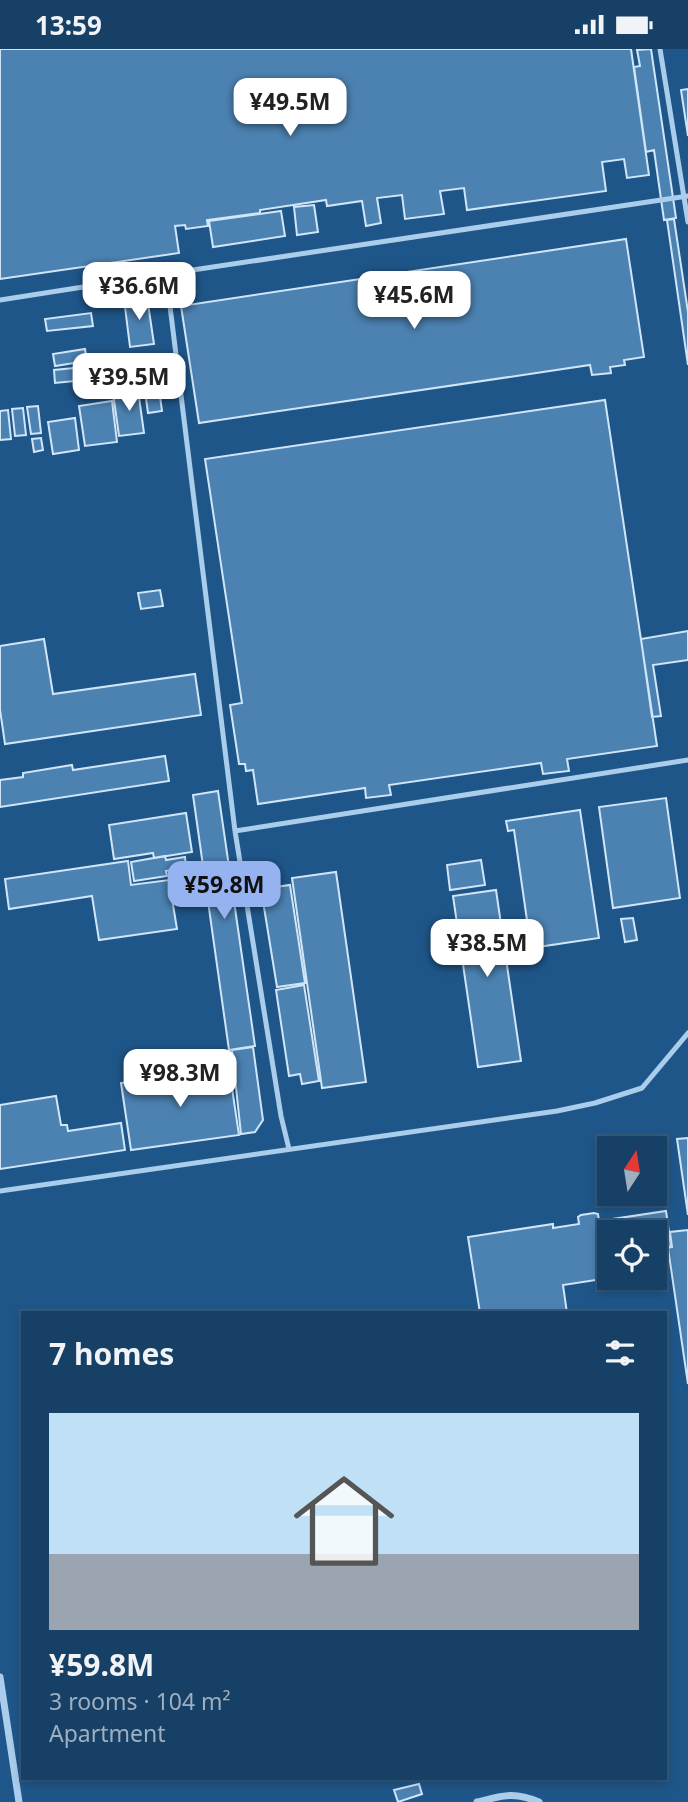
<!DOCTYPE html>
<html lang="en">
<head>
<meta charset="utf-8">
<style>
	:root { --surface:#174067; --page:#20476d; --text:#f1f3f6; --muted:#9eafc0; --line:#36597b; --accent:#95b2f1 }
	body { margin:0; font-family:"Noto Sans",sans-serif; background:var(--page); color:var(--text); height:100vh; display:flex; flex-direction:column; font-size:26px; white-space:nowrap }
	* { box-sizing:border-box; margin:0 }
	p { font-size:23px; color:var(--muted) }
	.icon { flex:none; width:38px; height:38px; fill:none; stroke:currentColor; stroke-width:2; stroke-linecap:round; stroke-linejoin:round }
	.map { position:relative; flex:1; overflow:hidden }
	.side { position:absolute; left:21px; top:1262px; width:646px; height:469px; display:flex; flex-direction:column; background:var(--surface); border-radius:0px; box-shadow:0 4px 10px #0003,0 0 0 2px var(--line) }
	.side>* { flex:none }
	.needle { width:46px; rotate:12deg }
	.tools { position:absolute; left:597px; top:1087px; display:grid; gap:14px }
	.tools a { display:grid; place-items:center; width:70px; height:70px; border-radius:0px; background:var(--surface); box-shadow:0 4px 10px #0003,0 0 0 2px var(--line); font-size:35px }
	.price { position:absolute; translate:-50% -60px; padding:0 16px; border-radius:14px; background:#fff; color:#222; font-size:23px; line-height:46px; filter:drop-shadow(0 2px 4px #0008) }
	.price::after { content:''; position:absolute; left:50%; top:42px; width:21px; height:16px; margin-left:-10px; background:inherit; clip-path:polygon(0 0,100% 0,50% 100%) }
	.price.selected { background:var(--accent); color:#111 }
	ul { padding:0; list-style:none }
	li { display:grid; align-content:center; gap:14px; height:371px; padding:0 28px }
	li+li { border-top:2px solid var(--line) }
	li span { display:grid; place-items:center; height:217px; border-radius:0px; color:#555 }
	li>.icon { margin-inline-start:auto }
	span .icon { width:126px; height:126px; fill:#fffc; stroke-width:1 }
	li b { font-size:30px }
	h2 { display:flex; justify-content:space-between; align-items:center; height:84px; padding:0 28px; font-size:30px }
	.status { display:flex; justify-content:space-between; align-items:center; height:49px; padding:0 35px; background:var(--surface); direction:ltr }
	.status svg { height:19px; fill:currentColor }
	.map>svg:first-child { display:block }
	.building { fill:#4c82b2; stroke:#cfe5f8; stroke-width:2 }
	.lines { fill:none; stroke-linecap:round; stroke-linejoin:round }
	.service { stroke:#aacdeb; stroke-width:5 }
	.minor { stroke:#aacdeb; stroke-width:7 }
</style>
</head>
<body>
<div class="status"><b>13:59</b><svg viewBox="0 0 49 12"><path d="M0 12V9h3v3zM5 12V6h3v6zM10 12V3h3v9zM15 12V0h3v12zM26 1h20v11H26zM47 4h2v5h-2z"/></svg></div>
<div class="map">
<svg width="688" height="1753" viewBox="0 0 688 1753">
	<rect width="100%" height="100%" fill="#1f5689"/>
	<path class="building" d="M0 0H631L649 126 627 129 624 110 602 113 606 142 467 161 464 139 440 142 444 165 405 170 402 146 377 149 381 174 366 177 362 152 327 157 326 151 260 161V164L207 171 208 177 186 180 185 176 175 177 179 204 0 230Z
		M651 0 676 169 664 171 654 101 646 103 634 18 640 17 637 1Z
		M688 40V87L681 41Z
		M314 156 318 183 297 186 294 158Z
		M281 162 285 187 213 198 209 172Z
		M674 170 688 263V316L667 171Z
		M626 190 644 308 624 311 625 316 610 318 611 324 592 326 590 316 199 374 181 257Z
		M147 248 154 295 130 298 124 250Z
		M91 264 93 277 47 282 45 270Z
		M85 300 87 312 55 317 53 305Z
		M94 317 95 330 55 334 54 321Z
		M159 340 162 362 148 364 145 342Z
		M138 341 144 384 119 387 113 344Z
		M605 351 657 697 567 710 569 722 543 725 541 714 389 736 391 746 366 749 365 739 258 755 253 721 246 722 245 715H239L230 656 242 654 205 410Z
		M112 352 117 393 85 397 79 357Z
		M38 357 41 384 31 385 27 358Z
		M23 359 26 386 15 387 12 360Z
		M8 361 11 390 0 391V362Z
		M75 369 79 401 53 405 48 373Z
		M41 389 43 401 34 403 32 390Z
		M160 541 163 557 141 560 138 544Z
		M688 582V611L653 616 661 667 652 668 641 590Z
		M44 590 53 645 195 625 201 666 5 695 0 661V597Z
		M165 707 169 732 0 758V731L23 728V724L72 716 73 721Z
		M218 742 255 997 229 1001 193 746Z
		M666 749 680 849 613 859 599 758Z
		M580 761 599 889 531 899 514 781 508 782 506 772Z
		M186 764 192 803 154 809 153 804 114 810 109 776Z
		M165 807 166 811 185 808 186 818 166 822 167 827 134 832 131 813Z
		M481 811 485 836 450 841 447 816Z
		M128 812 131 836 169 831 177 880 99 891 92 847 9 860 5 830Z
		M336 823 366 1033 322 1039 292 829Z
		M290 836 305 934 277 938 261 840Z
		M496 841 521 1012 478 1018 453 847Z
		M633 869 637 891 625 893 621 870Z
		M304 936 319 1032 302 1035 300 1025 289 1027 276 941Z
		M253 998 263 1071 255 1083 241 1085 232 1001Z
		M229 1019 239 1086 131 1101 121 1034Z
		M56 1047 61 1076H67L68 1082 121 1074 125 1101 0 1120V1056Z
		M688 1089V1166L677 1090Z
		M666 1162 671 1197 667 1198 669 1210 654 1212V1183H609V1228H615L563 1236 567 1264H480L468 1188 553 1175V1179L579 1175 578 1168 581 1166 594 1164 598 1165 599 1172Z
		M688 1181V1335L668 1199 672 1198 670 1183Z
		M419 1735 422 1745 398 1753 394 1741Z"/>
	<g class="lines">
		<path class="service" d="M660 0 688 173
			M0 251 166 225
			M235 782 688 711
			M289 1100 281 1067 235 782 166 225 688 147
			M0 1142 557 1062 595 1054 642 1039 688 984"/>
		<path class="minor" d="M0 1628 19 1753
			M477 1753C502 1747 513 1742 539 1753"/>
	</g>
</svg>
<div class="tools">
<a><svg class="needle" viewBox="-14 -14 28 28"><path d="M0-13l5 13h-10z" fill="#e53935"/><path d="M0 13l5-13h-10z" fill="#9eafc0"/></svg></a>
<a><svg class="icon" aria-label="locate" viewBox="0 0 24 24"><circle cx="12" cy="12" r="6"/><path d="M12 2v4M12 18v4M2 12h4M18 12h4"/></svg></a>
</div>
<b class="price" style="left:290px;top:89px">¥49.5M</b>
<b class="price" style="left:139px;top:273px">¥36.6M</b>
<b class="price" style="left:414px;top:282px">¥45.6M</b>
<b class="price" style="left:129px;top:364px">¥39.5M</b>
<b class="price selected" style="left:224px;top:872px">¥59.8M</b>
<b class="price" style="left:487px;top:930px">¥38.5M</b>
<b class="price" style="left:180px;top:1060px">¥98.3M</b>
<section class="side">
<h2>7 homes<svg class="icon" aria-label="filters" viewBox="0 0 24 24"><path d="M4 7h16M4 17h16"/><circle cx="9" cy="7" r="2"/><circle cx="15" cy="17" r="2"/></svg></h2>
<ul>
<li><span style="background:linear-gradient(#bfe0f5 65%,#9aa5b1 0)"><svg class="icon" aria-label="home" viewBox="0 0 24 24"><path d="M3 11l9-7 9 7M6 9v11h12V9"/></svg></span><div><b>¥59.8M</b><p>3 rooms · 104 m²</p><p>Apartment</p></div></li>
</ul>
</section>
</div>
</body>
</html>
